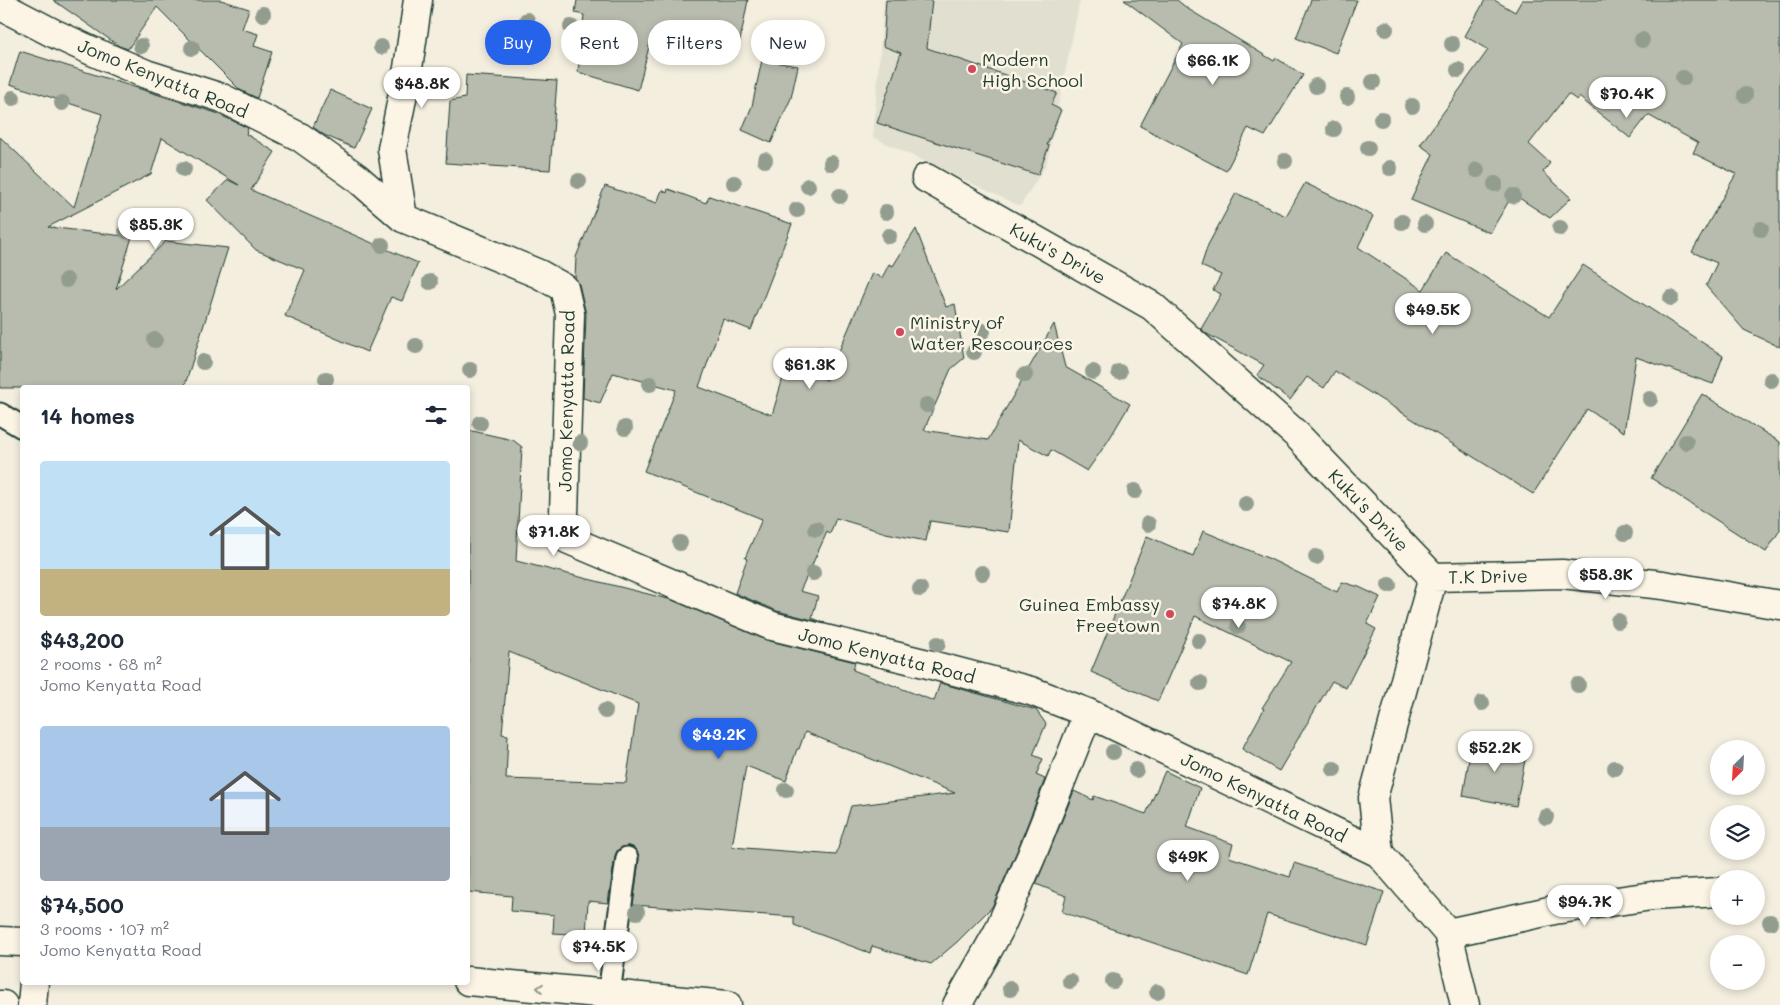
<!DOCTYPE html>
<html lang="en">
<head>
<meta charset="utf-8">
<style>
	:root { --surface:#fff; --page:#f6f6f7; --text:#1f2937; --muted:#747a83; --accent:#2563eb }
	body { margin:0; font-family:Mali,sans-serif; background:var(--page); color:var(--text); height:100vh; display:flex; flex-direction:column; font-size:19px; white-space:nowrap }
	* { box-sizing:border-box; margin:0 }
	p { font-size:16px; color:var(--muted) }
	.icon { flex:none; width:28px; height:28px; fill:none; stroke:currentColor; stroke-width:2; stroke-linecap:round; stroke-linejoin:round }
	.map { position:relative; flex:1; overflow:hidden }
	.sheet { position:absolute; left:20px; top:385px; width:450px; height:600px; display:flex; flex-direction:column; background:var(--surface); border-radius:5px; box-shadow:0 2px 8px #0003 }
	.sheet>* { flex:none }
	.top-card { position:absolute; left:485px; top:20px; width:475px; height:45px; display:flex; gap:10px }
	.needle { width:32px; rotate:204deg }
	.buttons { position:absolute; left:1710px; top:740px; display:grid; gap:10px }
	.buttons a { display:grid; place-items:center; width:55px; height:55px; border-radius:50%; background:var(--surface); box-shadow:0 2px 8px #0003; font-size:25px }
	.price { position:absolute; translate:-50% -42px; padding:0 11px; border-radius:18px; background:#fff; color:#222; font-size:16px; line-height:32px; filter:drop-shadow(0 1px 2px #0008) }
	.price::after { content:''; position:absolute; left:50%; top:30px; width:15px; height:11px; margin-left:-8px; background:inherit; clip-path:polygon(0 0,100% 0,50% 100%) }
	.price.selected { background:var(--accent); color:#fff }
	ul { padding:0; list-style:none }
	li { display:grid; align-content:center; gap:10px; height:265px; padding:0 20px }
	li span { display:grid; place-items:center; height:155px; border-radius:5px; color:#555 }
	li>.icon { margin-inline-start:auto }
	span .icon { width:90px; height:90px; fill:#fffc; stroke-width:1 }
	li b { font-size:21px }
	h2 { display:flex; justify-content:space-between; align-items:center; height:60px; padding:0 20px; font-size:21px }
	.tag { padding:0 18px; border-radius:22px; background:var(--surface); box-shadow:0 2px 8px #0003; font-size:18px; line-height:45px }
	.tag.selected { background:var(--accent); color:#fff }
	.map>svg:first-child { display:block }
	.built { fill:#e1dfd0 }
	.building { fill:#b8bcae; stroke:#1f3d34; fill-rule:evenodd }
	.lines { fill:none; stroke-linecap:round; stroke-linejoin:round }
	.service-casing { stroke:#1f3d34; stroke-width:25 }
	.minor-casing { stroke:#1f3d34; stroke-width:31 }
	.secondary-casing { stroke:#1f3d34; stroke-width:31 }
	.service { stroke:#fcf5e5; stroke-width:21 }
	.minor { stroke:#fcf5e5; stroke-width:28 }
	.secondary { stroke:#fcf5e5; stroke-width:28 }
	.tree { fill:#929d90 }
	.oneway { stroke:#8e998c }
	.poi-dot { fill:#d1495b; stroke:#fcf5e5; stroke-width:2 }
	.labels { text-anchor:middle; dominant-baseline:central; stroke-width:5; stroke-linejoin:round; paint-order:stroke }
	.poi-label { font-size:18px; fill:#1f3d34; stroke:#fcf5e5; text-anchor:start }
	.street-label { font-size:18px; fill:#1f3d34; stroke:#fcf5e5 }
</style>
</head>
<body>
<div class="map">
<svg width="1780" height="1005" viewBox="0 0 1780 1005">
	<rect width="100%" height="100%" fill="#f3eede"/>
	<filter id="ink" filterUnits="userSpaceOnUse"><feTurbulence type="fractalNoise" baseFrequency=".02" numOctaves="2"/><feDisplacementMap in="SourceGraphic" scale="10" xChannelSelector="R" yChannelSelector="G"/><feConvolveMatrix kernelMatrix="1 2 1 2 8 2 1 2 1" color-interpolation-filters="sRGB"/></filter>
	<g filter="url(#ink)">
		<path class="built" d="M884 0H1080L1046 165 1020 206 873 137Z"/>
		<path class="building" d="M53 0H221L249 9 242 29 258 34 254 46 272 52 257 98 240 90 157 7 128 49 119 46Z
			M577 0H748L738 51 653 31 638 90 578 72 584 15 575 13Z
			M886 0H932L927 48 1057 93 1051 105 1061 110 1047 145 1049 146 1038 175 877 123 901 53 883 46Z
			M1124 0H1177L1188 9 1274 61 1276 58 1303 75 1265 136 1248 128 1226 171 1140 126 1183 44Z
			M1311 0H1357L1336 53 1296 38Z
			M1485 0H1494L1515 12 1522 0H1780V347L1744 330 1706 286 1717 263 1692 252 1736 174 1693 153 1698 143 1648 115 1630 138 1579 97 1577 100 1568 94 1529 144 1550 163 1543 172 1571 198 1550 218 1513 194 1490 233 1411 200 1433 154 1420 145 1488 50 1465 36Z
			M20 51 216 113 248 128 246 134 275 152 251 190 418 263 402 301 391 297 367 352 285 316 305 270 256 250 207 200 228 180 239 185 162 138 151 174 48 227 132 237 116 289 166 241 228 248 184 388H0V137L74 207 102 114 10 84Z
			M762 60 798 66 791 98 771 143 742 130 752 106Z
			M466 75 557 81 550 170 446 163 450 101 465 98Z
			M330 90 372 109 354 148 324 135 313 127Z
			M1305 183 1373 216 1358 247 1423 290 1446 253 1549 317 1583 265 1723 356 1713 384 1636 357 1624 432 1587 409 1533 494 1335 371 1324 388 1307 377 1290 400 1257 375 1264 365 1207 334 1201 329 1221 294 1213 290 1221 275 1201 266 1208 245 1236 193 1286 216Z
			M605 186 657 203 662 190 667 193 668 189 706 203 709 196 792 224 751 330 723 319 699 387 772 415 785 371 819 377 827 380 872 273 882 278 889 264 893 266 916 229 946 307 955 304 964 358 951 369 924 430 988 440 1054 324 1065 367 1130 404 1108 441 1087 471 1051 450 1048 456 1018 440 1009 532 930 521 926 541 886 533 836 518 830 534 827 532 800 591 818 596 812 618 825 623 777 611 735 593 747 559 745 558 762 519 644 471 676 390 613 373 600 403 583 398 586 314 579 284 575 278 576 257Z
			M1702 394 1780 442V530L1766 552 1651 478Z
			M468 430 513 440 522 447 516 561 672 600 766 640 855 662 853 670 934 701 940 683 1036 710 1046 724 1033 755 1043 759 1036 775 1045 779 1017 851 992 907 957 942 931 964 872 946 870 953 794 925V917L633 905 639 859 638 853 634 848 629 846 622 847 617 851 615 856 608 903 588 901 586 935 553 933 554 915 511 911 512 896 468 892ZM509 652 638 704 626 783 506 779 508 735 502 734ZM805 732 955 793 851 806 836 855 732 847 746 766 786 781 797 749H799Z
			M1203 531 1270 559 1337 592 1342 582 1359 587 1380 597 1367 624 1376 629 1346 688 1332 681 1279 771 1242 749 1264 709 1262 708 1291 662 1195 616 1158 701 1091 672 1147 536 1193 556Z
			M1472 741 1527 750 1516 806 1463 796Z
			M1165 771 1200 788 1187 827 1233 844 1229 857 1290 877 1294 863 1384 892 1367 945 1267 914 1248 975 1062 912 1066 896 1036 884 1074 791 1093 800 1094 796 1146 814Z"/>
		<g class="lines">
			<g class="service-casing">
				<path id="service" d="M0 414 22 427
					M609 994 627 858"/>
			</g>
			<g class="minor-casing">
				<path id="minor" d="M1 0 5 8 53 33 92 51 146 74 222 98 300 137 356 177 403 218 539 274 564 288 570 314 564 514 567 539 772 626 924 663 1031 691 1088 713 1379 853
					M926 178 1152 306 1297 435 1433 577 1373 798 1379 853 1448 933 1465 1005
					M403 218 392 149 408 68 418 0
					M1433 577 1562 574 1663 585 1780 605
					M1448 933 1554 910 1652 896 1719 892
					M32 1005 34 982
					M957 1005 998 932 1031 857 1088 713"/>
			</g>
			<g class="secondary-casing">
				<path id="secondary" d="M0 941 22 942
					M468 981 727 1005
					M0 1005H3"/>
			</g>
			<use href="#service" class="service"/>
			<use href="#minor" class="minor"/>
			<use href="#secondary" class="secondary"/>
		</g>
		<g class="tree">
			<circle cx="263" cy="14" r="8"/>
			<circle cx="527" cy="20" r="8"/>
			<circle cx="571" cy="27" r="8"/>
			<circle cx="1386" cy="29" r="8"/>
			<circle cx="1642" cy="40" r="8"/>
			<circle cx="1452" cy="44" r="8"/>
			<circle cx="141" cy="46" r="8"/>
			<circle cx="381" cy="47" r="8"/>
			<circle cx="192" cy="48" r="8"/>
			<circle cx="1458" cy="70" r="8"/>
			<circle cx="1683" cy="78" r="8"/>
			<circle cx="1373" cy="82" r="8"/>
			<circle cx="1316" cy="86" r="8"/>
			<circle cx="1745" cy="95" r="8"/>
			<circle cx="1347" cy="97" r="8"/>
			<circle cx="13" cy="98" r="8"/>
			<circle cx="62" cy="103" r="8"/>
			<circle cx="1412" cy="106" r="8"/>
			<circle cx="1381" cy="119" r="8"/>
			<circle cx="1334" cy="129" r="8"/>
			<circle cx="1368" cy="148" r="8"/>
			<circle cx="765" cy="160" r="8"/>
			<circle cx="1285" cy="161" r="8"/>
			<circle cx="831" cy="163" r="8"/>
			<circle cx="1390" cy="168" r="8"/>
			<circle cx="184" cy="169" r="8"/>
			<circle cx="1477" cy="170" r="8"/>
			<circle cx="579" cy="181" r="8"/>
			<circle cx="734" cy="183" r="8"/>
			<circle cx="1495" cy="184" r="8"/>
			<circle cx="808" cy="186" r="8"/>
			<circle cx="840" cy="196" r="8"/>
			<circle cx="1513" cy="196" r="8"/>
			<circle cx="797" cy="210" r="8"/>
			<circle cx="886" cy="212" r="8"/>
			<circle cx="168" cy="221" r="8"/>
			<circle cx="1402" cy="222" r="8"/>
			<circle cx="1425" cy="224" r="8"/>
			<circle cx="1560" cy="228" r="8"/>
			<circle cx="1761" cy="229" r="8"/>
			<circle cx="126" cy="231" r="8"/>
			<circle cx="889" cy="236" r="8"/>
			<circle cx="382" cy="245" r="8"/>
			<circle cx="66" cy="280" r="8"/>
			<circle cx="430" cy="282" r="8"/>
			<circle cx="1671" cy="298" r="8"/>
			<circle cx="983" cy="331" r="8"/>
			<circle cx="155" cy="340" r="8"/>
			<circle cx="416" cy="346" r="8"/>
			<circle cx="974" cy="352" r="8"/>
			<circle cx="820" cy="354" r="8"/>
			<circle cx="203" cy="362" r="8"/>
			<circle cx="470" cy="370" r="8"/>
			<circle cx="1093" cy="372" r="8"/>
			<circle cx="1119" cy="372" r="8"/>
			<circle cx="1025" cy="375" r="8"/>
			<circle cx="326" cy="379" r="8"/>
			<circle cx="1771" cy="380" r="8"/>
			<circle cx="650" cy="384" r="8"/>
			<circle cx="1650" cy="399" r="8"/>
			<circle cx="927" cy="405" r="8"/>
			<circle cx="480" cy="423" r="8"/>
			<circle cx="625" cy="428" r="8"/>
			<circle cx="1686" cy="442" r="8"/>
			<circle cx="580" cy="443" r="8"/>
			<circle cx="1135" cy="491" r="8"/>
			<circle cx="1246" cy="504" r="8"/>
			<circle cx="1148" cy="524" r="8"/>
			<circle cx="816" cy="529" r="8"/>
			<circle cx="1625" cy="533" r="8"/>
			<circle cx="680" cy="543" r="8"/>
			<circle cx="1316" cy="557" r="8"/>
			<circle cx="813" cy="573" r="8"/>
			<circle cx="982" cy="573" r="8"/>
			<circle cx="1389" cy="585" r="8"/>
			<circle cx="920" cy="589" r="8"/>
			<circle cx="1252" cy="609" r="8"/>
			<circle cx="1618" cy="621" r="8"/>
			<circle cx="1238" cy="626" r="8"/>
			<circle cx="1199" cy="641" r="8"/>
			<circle cx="938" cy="644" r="8"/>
			<circle cx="1200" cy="683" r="8"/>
			<circle cx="1578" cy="685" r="8"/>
			<circle cx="1482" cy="703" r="8"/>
			<circle cx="605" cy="711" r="8"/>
			<circle cx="1113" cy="752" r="8"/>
			<circle cx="1615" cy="768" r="8"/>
			<circle cx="1334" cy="769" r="8"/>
			<circle cx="1136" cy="770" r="8"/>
			<circle cx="786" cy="790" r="8"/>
			<circle cx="1546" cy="817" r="8"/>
			<circle cx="637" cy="912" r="8"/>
			<circle cx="1770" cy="922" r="8"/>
			<circle cx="1070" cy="981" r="8"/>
			<circle cx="1113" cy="981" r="8"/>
			<circle cx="1010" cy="989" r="8"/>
			<circle cx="1157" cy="992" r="8"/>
		</g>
		<defs><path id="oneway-chevron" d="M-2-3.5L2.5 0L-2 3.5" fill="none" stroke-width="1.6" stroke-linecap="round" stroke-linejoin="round" transform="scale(1.25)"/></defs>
		<use class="oneway" href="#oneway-chevron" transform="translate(540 988) rotate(-175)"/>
	</g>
	<g class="poi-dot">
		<circle cx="972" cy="69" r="5"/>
		<circle cx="900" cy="332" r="5"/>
		<circle cx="1170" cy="614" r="5"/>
	</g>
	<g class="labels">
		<g class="poi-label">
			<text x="982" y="59">Modern<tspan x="982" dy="21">High School</tspan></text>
			<text x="910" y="322">Ministry of<tspan x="910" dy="21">Water Rescources</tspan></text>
			<text x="1160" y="604" text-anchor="end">Guinea Embassy<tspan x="1160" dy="21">Freetown</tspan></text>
		</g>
		<g class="street-label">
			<text transform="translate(163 78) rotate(22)">Jomo Kenyatta Road</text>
			<text transform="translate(1058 253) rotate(29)">Kuku's Drive</text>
			<text transform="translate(566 401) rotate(-89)">Jomo Kenyatta Road</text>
			<text transform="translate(1369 510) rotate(46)">Kuku's Drive</text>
			<text transform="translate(1488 576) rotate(-1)">T.K Drive</text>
			<text transform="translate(887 655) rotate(14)">Jomo Kenyatta Road</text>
			<text transform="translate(1264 797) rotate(26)">Jomo Kenyatta Road</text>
		</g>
	</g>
</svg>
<div class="buttons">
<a><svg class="needle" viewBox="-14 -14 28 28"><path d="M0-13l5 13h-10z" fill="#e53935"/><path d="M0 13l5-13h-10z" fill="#747a83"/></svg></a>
<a><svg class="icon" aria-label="layers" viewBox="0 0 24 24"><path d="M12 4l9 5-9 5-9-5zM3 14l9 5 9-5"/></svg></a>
<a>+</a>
<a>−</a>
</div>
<b class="price" style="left:1213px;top:86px">$66.1K</b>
<b class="price" style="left:422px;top:109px">$48.8K</b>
<b class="price" style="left:1627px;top:119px">$70.4K</b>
<b class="price" style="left:156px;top:250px">$85.3K</b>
<b class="price" style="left:1433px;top:335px">$49.5K</b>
<b class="price" style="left:810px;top:390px">$61.3K</b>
<b class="price" style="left:554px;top:557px">$71.8K</b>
<b class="price" style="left:1606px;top:600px">$58.3K</b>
<b class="price" style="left:1239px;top:629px">$74.8K</b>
<b class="price selected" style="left:719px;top:760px">$43.2K</b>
<b class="price" style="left:1495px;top:773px">$52.2K</b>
<b class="price" style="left:1188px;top:882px">$49K</b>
<b class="price" style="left:1585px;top:927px">$94.7K</b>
<b class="price" style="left:599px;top:972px">$74.5K</b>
<div class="top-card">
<a class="tag selected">Buy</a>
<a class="tag">Rent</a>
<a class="tag">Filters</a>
<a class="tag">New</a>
</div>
<section class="sheet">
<h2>14 homes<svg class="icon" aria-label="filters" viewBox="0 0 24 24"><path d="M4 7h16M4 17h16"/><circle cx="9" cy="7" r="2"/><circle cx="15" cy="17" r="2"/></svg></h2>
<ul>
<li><span style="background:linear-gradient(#bfe0f5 70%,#c2b280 0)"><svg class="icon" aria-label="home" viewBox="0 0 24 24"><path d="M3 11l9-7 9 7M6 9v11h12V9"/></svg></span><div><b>$43,200</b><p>2 rooms · 68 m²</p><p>Jomo Kenyatta Road</p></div></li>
<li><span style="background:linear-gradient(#a9c7e8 65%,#9aa5b1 0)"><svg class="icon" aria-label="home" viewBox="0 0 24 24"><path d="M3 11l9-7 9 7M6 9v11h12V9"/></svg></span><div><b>$74,500</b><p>3 rooms · 107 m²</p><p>Jomo Kenyatta Road</p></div></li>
</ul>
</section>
</div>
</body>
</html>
